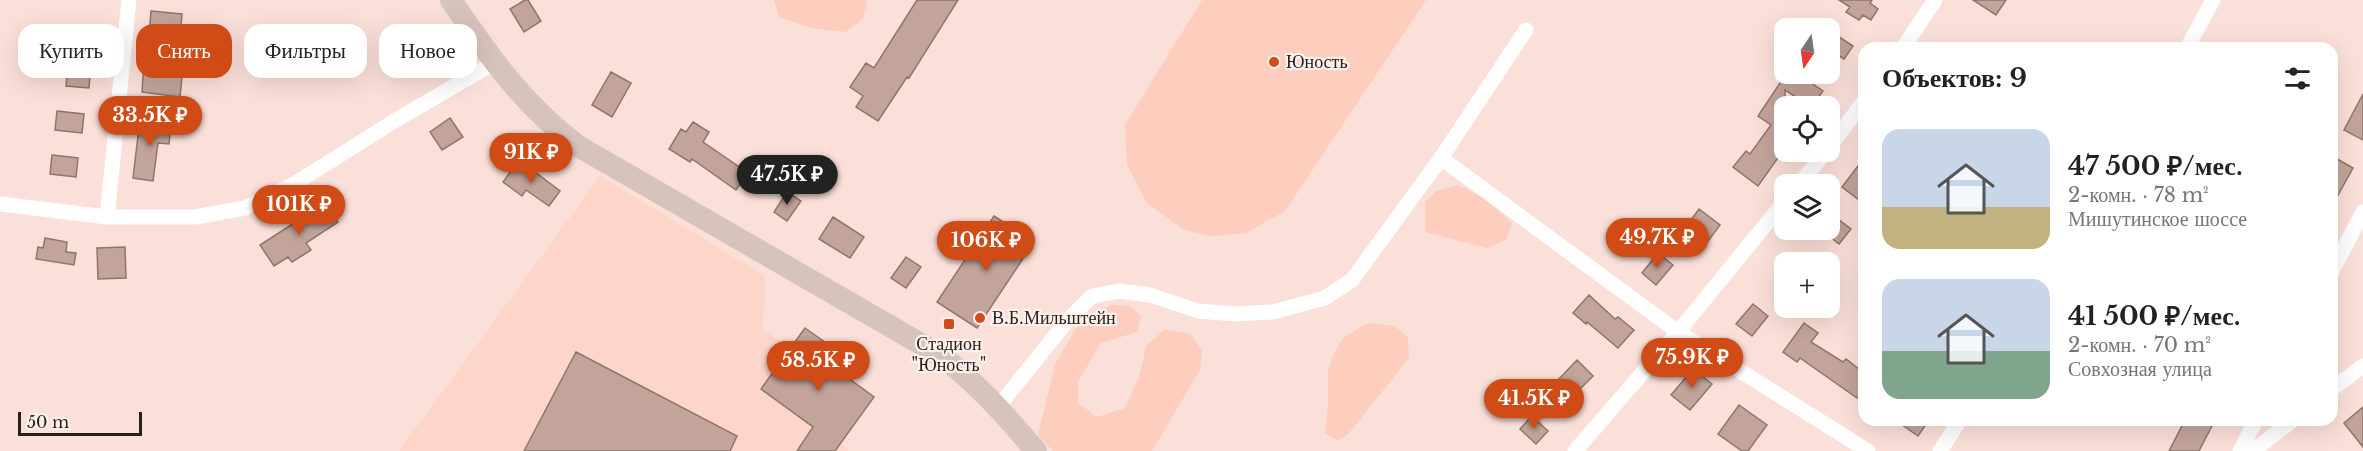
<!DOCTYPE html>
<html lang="ru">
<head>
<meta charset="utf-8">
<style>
	:root { --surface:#fff; --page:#f6f6f6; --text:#222; --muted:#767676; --accent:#d14b16 }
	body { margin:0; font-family:"Libre Baskerville",serif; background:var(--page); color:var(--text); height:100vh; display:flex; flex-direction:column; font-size:22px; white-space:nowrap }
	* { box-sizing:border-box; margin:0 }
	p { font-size:20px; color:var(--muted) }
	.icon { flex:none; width:33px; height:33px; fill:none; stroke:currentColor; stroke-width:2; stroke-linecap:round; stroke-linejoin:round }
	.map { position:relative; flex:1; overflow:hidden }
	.panel { position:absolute; left:1858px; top:42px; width:480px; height:384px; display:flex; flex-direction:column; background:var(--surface); border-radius:18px; box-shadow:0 6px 24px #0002 }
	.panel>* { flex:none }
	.banner { position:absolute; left:18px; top:24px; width:570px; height:54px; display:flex; gap:12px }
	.needle { width:39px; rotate:193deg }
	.buttons { position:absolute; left:1774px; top:18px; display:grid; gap:12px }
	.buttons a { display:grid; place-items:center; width:66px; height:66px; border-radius:12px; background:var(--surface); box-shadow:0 6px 24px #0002; font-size:30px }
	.scale { position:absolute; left:18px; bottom:15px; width:124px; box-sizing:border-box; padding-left:6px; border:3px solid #2b201c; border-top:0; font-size:16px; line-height:21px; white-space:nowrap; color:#2b201c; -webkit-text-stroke:4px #fef1ec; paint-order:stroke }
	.price { position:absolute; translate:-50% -51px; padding:0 14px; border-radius:21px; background:var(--accent); color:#fff; font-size:20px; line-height:39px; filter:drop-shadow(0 2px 3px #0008) }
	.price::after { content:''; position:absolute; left:50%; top:36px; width:18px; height:14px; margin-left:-9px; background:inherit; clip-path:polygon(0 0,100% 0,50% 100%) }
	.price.on { background:#222; color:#fff }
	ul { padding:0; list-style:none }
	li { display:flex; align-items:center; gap:18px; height:150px; padding:0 24px }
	li span { display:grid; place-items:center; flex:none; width:168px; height:120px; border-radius:18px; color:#555 }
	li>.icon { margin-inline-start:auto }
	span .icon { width:72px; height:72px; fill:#fffc; stroke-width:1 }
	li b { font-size:26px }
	h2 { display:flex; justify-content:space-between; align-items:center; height:72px; padding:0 24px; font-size:26px }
	.pill { padding:0 21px; border-radius:18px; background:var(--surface); box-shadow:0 6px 24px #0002; font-size:21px; line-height:54px }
	.pill.on { background:var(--accent); color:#fff }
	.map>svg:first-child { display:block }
	.built { fill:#fed6c9 }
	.green { fill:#fdcdbd }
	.building { fill:#c3a49a; stroke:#91746b; stroke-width:1.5 }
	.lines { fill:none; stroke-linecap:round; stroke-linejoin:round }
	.minor { stroke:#fff; stroke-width:15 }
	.secondary { stroke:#d6c3bc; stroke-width:22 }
	.poi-dot { fill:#d14b16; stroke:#fef1ec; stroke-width:2 }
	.labels { text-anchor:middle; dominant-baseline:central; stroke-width:4.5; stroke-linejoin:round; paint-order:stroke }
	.poi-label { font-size:18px; fill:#2b201c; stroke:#fef1ec; text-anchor:start }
</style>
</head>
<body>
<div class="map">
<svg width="2363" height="451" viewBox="0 0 2363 451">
	<rect width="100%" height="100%" fill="#fae0d8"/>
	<path class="built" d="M600 176 765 276V303L762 329 790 348 805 328 849 359 840 373 874 397 840 444 850 451H399Z"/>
	<path class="green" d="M774 0H865L867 1 863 19 845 32 811 28 779 17Z
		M1202 0H1426L1285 211 1246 233 1213 236 1184 230 1147 203 1127 165 1125 125Z
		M1458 185 1486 199 1512 223 1506 240 1487 248 1425 232V202L1436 191Z
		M1111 305 1130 306 1141 316 1137 332 1101 343 1078 382V403L1097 417 1125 408 1140 374 1146 346 1165 329 1191 334 1202 351 1200 370 1152 451H1053L1038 435 1055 364 1080 322Z
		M1368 323 1394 326 1408 337 1409 358 1349 433 1338 441 1325 433 1328 405V370L1334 353 1343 338Z"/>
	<path class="building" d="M525 0H528L541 21 524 32 510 9Z
		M917 0H958L909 78 907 77 878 121 856 107 863 96 850 87 866 63 874 68Z
		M1839 0H1872L1870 3 1878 9 1871 20 1863 15 1859 20 1846 12 1850 7Z
		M1973 0H2006L1996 15Z
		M151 11 182 14 180 38 149 35Z
		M71 29 102 31 100 54 92 53 89 88 66 86Z
		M1830 31 1853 46 1844 59 1830 50Z
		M144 62 170 65 171 76 182 77 180 97 142 92Z
		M611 72 631 83 612 117 592 105Z
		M1786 74 1795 81 1799 75 1823 91 1812 106H1809L1785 90V148L1758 186 1733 167 1746 151 1750 154 1771 125 1758 116Z
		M2363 94V140L2344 130Z
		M57 111 84 114 82 133 55 130Z
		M450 118 463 137 442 150 430 132Z
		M140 119 171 122 169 144 158 143 153 181 133 178Z
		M693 122 709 132 703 142 748 173 736 190 692 159 690 162 669 149 681 129 686 132Z
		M52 155 78 158 76 177 50 174Z
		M2332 156 2353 168 2332 206Z
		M1864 158V193L1859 200 1842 187Z
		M519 160 560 191 549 206 526 190 522 196 503 182Z
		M787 192 801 201 787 221 774 212Z
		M325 203 338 222 306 243 311 250 292 262 288 257 274 266 260 245Z
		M1699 209 1720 225 1706 244 1685 228Z
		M1830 213 1851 229 1839 244 1830 237Z
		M994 216 1034 242 977 328 937 302Z
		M833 217 864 237 850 258 819 239Z
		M45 238 67 242 66 252 76 253 74 265 36 259 38 247 43 248Z
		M125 247 126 278 98 279 97 248Z
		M1658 253 1673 265 1656 285 1642 273Z
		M906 257 921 267 906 288 891 278Z
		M1589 295 1615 319 1618 317 1634 330 1618 348 1587 322 1586 324 1573 313Z
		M1753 304 1768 316 1752 336 1736 324Z
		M1804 323 1818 333 1811 342 1843 362 1846 359 1864 373V388L1857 398 1800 358 1797 362 1783 352Z
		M805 328 849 359 840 372 874 397 835 451H797L813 427 761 389Z
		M576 352 737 436 730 451H524Z
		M1577 360 1593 376 1574 395 1558 380Z
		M1693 369 1712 384 1690 410 1671 395Z
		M1739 405 1767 425 1748 451H1742L1718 434Z
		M2363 407V447L2344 423Z
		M1532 416 1548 431 1536 444 1520 429Z
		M1895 420H1929L1918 436Z
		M2185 420H2215L2199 451H2169Z"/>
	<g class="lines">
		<path class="minor" d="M1903 48 1935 0
			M2187 48 2213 0
			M1830 146 1864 101
			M1441 158 1678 332 1868 451
			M1799 184 1826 152
			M0 204 107 217H195L245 208 294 184 401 117 494 63
			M107 217 129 0
			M2332 271 2363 212
			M2332 389 2363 366
			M998 407 1067 321 1092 296 1119 291 1150 295 1198 311 1235 314 1273 312 1325 298 1352 280 1441 158 1526 30
			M1575 451 1678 332 1785 201
			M1940 451 1960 420
			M2240 451 2256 420
			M2253 451 2293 420"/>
		<path class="secondary" d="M451 0C489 56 523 105 578 146L940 355C977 383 1006 416 1036 451"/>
	</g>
	<g class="poi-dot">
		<circle cx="1274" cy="62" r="6"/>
		<circle cx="980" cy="318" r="6"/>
		<rect x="943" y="318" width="12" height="12" rx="3"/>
	</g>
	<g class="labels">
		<g class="poi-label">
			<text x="1286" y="62">Юность</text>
			<text x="992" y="318">В.Б.Мильштейн</text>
			<text x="949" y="344" text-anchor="middle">Стадион<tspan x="949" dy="21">"Юность"</tspan></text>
		</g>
	</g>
</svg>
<div class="buttons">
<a><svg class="needle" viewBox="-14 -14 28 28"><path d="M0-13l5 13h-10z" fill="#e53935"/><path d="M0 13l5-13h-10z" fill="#767676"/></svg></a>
<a><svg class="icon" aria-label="locate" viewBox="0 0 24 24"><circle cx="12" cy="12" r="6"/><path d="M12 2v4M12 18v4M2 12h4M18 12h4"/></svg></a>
<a><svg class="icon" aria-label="layers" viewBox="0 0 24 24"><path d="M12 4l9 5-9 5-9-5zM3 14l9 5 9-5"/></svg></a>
<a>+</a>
</div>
<div class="scale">50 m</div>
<b class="price" style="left:150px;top:147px">33.5K ₽</b>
<b class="price" style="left:531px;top:184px">91K ₽</b>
<b class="price on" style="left:787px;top:206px">47.5K ₽</b>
<b class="price" style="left:299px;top:236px">101K ₽</b>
<b class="price" style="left:1657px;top:269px">49.7K ₽</b>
<b class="price" style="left:986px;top:272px">106K ₽</b>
<b class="price" style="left:1692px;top:389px">75.9K ₽</b>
<b class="price" style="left:818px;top:392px">58.5K ₽</b>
<b class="price" style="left:1534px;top:430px">41.5K ₽</b>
<div class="banner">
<a class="pill">Купить</a>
<a class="pill on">Снять</a>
<a class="pill">Фильтры</a>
<a class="pill">Новое</a>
</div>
<section class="panel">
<h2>Объектов: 9<svg class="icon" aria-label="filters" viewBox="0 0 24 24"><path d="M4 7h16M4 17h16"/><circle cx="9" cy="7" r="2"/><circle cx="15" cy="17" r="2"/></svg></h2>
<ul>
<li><span style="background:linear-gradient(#c9d6e8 65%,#c2b280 0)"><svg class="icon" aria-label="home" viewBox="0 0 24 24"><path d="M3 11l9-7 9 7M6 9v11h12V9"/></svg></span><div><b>47 500 ₽/мес.</b><p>2-комн. · 78 m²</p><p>Мишутинское шоссе</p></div></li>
<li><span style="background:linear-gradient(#c9d6e8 60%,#7fa58c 0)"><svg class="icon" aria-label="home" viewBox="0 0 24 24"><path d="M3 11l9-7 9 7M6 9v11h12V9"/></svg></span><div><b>41 500 ₽/мес.</b><p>2-комн. · 70 m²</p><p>Совхозная улица</p></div></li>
</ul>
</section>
</div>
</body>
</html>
